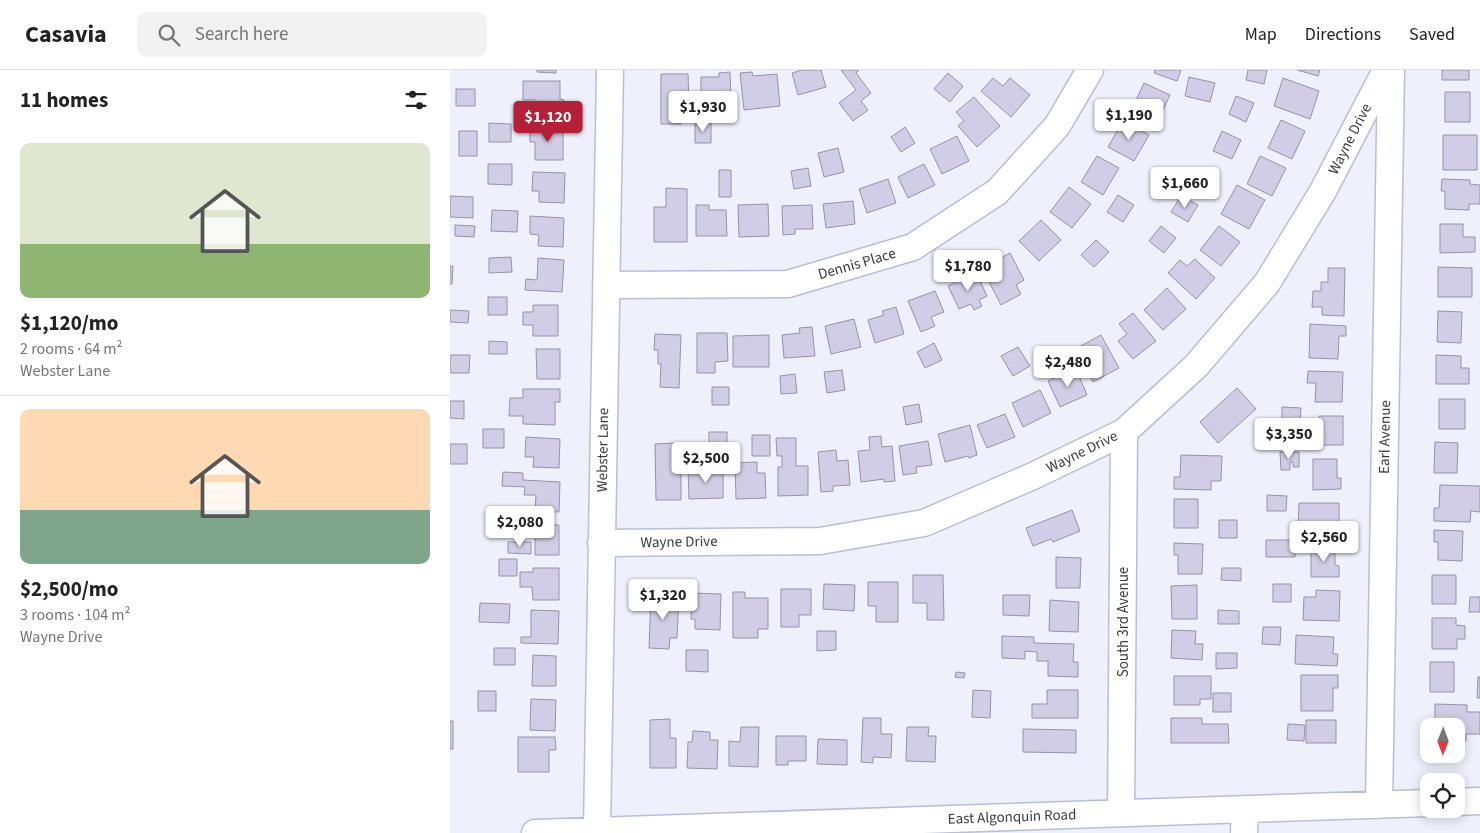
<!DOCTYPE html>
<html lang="en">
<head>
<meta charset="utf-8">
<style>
	:root { --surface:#fff; --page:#f2f2f2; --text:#222; --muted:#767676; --line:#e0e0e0; --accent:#b32037 }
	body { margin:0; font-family:"Source Sans 3",sans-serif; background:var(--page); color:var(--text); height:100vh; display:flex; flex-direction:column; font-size:19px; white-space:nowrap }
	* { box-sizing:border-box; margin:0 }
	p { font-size:16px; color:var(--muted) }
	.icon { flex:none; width:28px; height:28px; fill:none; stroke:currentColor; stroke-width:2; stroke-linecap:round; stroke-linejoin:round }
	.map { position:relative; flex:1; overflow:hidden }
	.drawer { display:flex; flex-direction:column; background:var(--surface); width:450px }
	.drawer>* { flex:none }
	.needle { width:32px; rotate:181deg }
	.controls { position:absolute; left:970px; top:648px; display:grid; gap:10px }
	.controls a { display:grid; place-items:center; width:45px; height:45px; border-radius:10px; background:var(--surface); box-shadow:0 2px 12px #0003; font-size:25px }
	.price { position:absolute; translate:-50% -42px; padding:0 11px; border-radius:5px; background:#fff; color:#222; font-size:16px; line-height:32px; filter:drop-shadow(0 1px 2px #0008) }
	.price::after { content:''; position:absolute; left:50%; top:30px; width:15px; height:11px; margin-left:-8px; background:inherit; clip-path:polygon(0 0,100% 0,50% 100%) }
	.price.current { background:var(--accent); color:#fff }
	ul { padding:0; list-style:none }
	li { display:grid; align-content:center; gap:10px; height:265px; padding:0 20px }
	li+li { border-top:1px solid var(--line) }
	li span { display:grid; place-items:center; height:155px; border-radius:10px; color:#555 }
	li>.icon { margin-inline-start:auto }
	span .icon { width:90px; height:90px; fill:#fffc; stroke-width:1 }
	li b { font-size:21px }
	h2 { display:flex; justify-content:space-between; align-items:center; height:60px; padding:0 20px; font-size:21px }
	header { display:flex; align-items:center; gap:30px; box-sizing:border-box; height:70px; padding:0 25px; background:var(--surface); border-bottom:1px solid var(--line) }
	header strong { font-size:24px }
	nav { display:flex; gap:28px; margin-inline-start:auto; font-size:18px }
	.search { width:350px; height:45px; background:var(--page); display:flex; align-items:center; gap:12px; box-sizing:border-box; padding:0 18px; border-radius:10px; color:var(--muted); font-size:19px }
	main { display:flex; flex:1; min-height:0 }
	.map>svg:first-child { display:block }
	.building { fill:#d2cde6; stroke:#9591a8 }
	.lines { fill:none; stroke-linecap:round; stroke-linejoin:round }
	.minor-casing { stroke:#b8bed6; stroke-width:29 }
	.minor { stroke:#fff; stroke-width:26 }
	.labels { text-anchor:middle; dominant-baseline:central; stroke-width:4.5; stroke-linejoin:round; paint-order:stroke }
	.street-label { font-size:15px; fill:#383b44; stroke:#fff }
</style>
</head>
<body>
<header>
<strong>Casavia</strong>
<div class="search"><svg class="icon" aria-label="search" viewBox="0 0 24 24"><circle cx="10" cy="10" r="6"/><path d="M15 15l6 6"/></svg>Search here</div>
<nav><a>Map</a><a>Directions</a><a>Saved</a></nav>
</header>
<main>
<section class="drawer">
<h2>11 homes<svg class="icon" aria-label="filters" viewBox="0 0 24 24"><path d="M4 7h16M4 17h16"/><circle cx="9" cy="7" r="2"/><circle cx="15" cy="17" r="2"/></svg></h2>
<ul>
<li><span style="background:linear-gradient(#dfe7d0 65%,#8fb573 0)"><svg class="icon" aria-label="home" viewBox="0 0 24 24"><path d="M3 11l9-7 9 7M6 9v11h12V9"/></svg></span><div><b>$1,120/mo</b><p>2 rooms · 64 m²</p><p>Webster Lane</p></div></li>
<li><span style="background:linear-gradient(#ffd9b3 65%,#7fa58c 0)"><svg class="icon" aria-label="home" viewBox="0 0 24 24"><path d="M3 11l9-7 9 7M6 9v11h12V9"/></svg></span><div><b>$2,500/mo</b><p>3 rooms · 104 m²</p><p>Wayne Drive</p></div></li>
</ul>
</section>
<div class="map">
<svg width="1030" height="763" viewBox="0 0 1030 763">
	<rect width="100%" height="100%" fill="#eef1fb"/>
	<path class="building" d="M87 0H106V3L87 2Z
		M352 0H371L376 17 348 25 342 3Z
		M391 0H409L406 3 421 23 411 31 418 40 403 51 389 33 406 20Z
		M705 0H731L727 11 704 3Z
		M798 0H817L814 14 796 10Z
		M847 0H870L868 6Z
		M992 0H1019V10H992Z
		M280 2 281 31H265V40L251 41V7H269V3Z
		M302 2 303 6 327 4 330 36 294 40 290 3Z
		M498 3 513 16 500 32 484 19Z
		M211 4H238L239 34H230L231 54H211Z
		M739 7 765 13 760 32 735 26Z
		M543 8 553 16 560 8 580 25 561 47 531 21Z
		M833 8 869 21 860 49 824 36Z
		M73 11H110V29L114 30V42H86V30H73Z
		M694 13 720 25 707 53 681 41Z
		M6 19H25V36H6Z
		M995 22H1020V52H995Z
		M786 26 804 33 796 52 779 44Z
		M524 27 550 56 527 77 508 56 514 51 506 42Z
		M831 50 855 61 842 89 818 78Z
		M673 51 699 65 684 91 658 77Z
		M39 53 61 54V72H39Z
		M261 53V73H245V54Z
		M80 57H113V90H85V72H80Z
		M455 57 465 73 451 82 441 67Z
		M9 61H27V86H9Z
		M772 61 791 70 782 89 763 81Z
		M993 65H1027V100H993Z
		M507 66 519 91 492 104 480 79Z
		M388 78 394 102 374 107 368 83Z
		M647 86 669 98 653 125 631 112Z
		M810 86 836 98 822 126 797 114Z
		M38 94H62V115L38 114Z
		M474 94 485 115 458 128 448 107Z
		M358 98 361 116 344 119 341 101Z
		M269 100H281V127H269Z
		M83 102 115 103 114 133 89 132V121H82Z
		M438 109 446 133 417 143 409 119Z
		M992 109 1020 110V114L1030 115V134H1019V140L995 139V121H991Z
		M787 115 815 130 799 159 771 144Z
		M619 117 641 134 622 158 600 142Z
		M216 118 237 119V172H204V137H216Z
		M668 125 684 135 673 152 657 142Z
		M0 126 23 127V148L0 147Z
		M731 126 748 135 738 152 721 142Z
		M403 131 405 154 376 158 373 134Z
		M318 134 319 166 289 167 288 135Z
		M246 135H259V140H276L277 166H246Z
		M362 135 363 159H345V164L333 165 332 136Z
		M42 140 68 141 67 162 41 161Z
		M80 146 114 148 113 177 88 176 89 165 80 164Z
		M591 150 611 170 589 191 569 171Z
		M990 154H1013V167H1025V182L990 183Z
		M5 155 25 156 24 167 5 166Z
		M711 156 726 168 714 183 699 171Z
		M769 156 790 172 771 196 750 180Z
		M646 170 659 182 644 197 631 185Z
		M560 183 574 210 566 215 571 224 551 235 532 198Z
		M61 187 62 202 39 203V188Z
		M88 188 114 190 112 222 75 220 76 209 87 210Z
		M745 189 765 208 746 229 718 203 730 190 737 196Z
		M0 196H3L2 214H0Z
		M988 197 1022 198V227H988Z
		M878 198H895L894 246 872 245V237H862L863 221H871V212H878Z
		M526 202 537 226 529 230 532 236 524 240 521 234 509 239 498 216Z
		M717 218 736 239 713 260 694 240Z
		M485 221 494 242 481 247 485 256 471 262 458 231Z
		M38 227H57V245H38Z
		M83 235H108V266H83V255H73V242H83Z
		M446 237 454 264 425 273 418 250 434 245 432 241Z
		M0 240 19 241 18 253 0 252Z
		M988 241 1012 242 1011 273 987 272Z
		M683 243 706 271 683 289 668 271 677 264 669 254Z
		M404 249 411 277 381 284 375 256Z
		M860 254 896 256V266H889L888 289 859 288Z
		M362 257 365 286 334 288 332 265 350 263 349 258Z
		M247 263H277L278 291 265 292V303H247Z
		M205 264 231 265 229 318 210 317 211 294H208V280H204Z
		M319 265V297H283V266Z
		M651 265 669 298 643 312 625 279Z
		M39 271 57 272V284H39Z
		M484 273 492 290 475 298 467 282Z
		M568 277 580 296 563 306 551 286Z
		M86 279H110V309H87Z
		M0 285H20L19 303H0Z
		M986 285 1011 286V298H1019V314H986Z
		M626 299 637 325 610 337 598 311Z
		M392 300 395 320 377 323 374 302Z
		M858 301 893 302 892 332H865L866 313H857Z
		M345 304 347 323 331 324 330 306Z
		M262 317H279V335H262Z
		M787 318 806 339 768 373 750 352Z
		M73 319H110V332H105V355L73 354V346H59L60 328H73Z
		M590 320 601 343 573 357 562 333Z
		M989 329H1015V359H989Z
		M0 331H14V349L0 348Z
		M469 334 472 352 456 355 453 337Z
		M832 337 851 338 850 357H832Z
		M555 344 565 367 537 378 527 355Z
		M869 346H893V375H868Z
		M520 355 527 385 519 388 518 386 495 392 488 364Z
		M33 359H54V378H33Z
		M259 362H277V382L259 383Z
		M302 365H320V386H302Z
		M431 366 432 377 442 376 445 411 434 412V409L411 412 408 381 420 380 419 367Z
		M76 367 110 369 109 398 83 397 84 387H75Z
		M326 368H346V396H358V425L328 426V397H332V386H327Z
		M478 371 482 395 466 397 467 403 453 405 449 376Z
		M985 372 1008 373 1007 403H984Z
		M224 373V401H231V430H206L205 374Z
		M0 374H17V394H0Z
		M386 380 387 391 398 390 400 415 383 416V421L371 422 368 382Z
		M830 382H849V397H843V392H840V400H831Z
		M731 385 772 386 771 411H761V420L724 419V407H730Z
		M863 389H887V408H891V419L863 420Z
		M307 392V403H315L316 428 286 429 285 393Z
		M238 399H273V428L239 429Z
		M53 402 73 403V410L110 412 109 442 85 441 86 425H74L75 417 52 416Z
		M990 415 1030 416V442L1021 441 1020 452 984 451V438H989Z
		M817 425 837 426 836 441H817Z
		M724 429H748V458H724Z
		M849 433H889V464L860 463V460L848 459Z
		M622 440 630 461 603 472 601 469 583 476 576 458Z
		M769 450H787V468H769Z
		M85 455H109V485H85Z
		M984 460 1013 461 1012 491 988 490V472H984Z
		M816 470H845V487H816Z
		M58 472H81V484L58 483Z
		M724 473 753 474 752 504H728V485H724Z
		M861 477H885V495L889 496V507H861Z
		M606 487 631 488 630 518H606Z
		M49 489H67V506H49Z
		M83 498H109V530H83L82 517H70V502H83Z
		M772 498H791V511L771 510Z
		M463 505H493L494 550H477V533H463Z
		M982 505H1006V534H982Z
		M418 512H448V552H426V536H418Z
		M374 514 405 515 404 541 373 539Z
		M823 514H841V532H823Z
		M747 515V549H722L721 516Z
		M331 519H361V545H349V557H331Z
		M866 520 890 521 889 551 853 550 854 527H866Z
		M283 522H295V528H318V559H308V568H283Z
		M242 523 271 524 270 560 245 559V549H241Z
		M201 525 229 526 227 568H220L219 579 199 578Z
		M553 525H580L579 546 553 545Z
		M1020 527H1030V542H1019Z
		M600 530 629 532 628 562 599 561Z
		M30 533 60 534 59 553 29 552Z
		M81 540 109 541 108 574 71 573V567H81Z
		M768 540 789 541V554H768Z
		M982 548H1006V555L1015 556V569H1007V579H982Z
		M813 557H831L830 575 812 574Z
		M722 560 746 561 745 574H753L752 590 721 588Z
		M367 561H386V580L367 581Z
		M846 565 884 567 883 584H888L887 596 845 594Z
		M552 566 584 567V573L624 574 623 592H628V607L598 606V591H587V582L575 581V589L552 588Z
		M44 578H65V595H44Z
		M236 580H258V602L236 601Z
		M766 583H787V598L766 599Z
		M83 585 106 586V616H82Z
		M980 592H1004V622H980Z
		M506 602 515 603 514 608 505 607Z
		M851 605H888V618H883V641H851Z
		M724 606H761V629H750V635H724Z
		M1028 607H1030V628H1027Z
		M523 620 541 621 540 648 522 647Z
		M597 620H628V648H582V634H597Z
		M28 621H46V641H28Z
		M763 623H781V642H763Z
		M81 629 106 630 105 661 80 660Z
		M985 634 1017 635V642H1030V664H1016V671H1006V656H985Z
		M413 648H431V664H442L441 688 423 687V693L411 692Z
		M721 648H752V654H778L779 673H721Z
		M220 649V668H226V698H200V650Z
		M856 650H886V673H856Z
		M0 651H3V679H0Z
		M838 654 855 655 854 671 837 670Z
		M291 657H309L308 697 279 696V671L290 672Z
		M457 657H479L478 666H486L485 692 456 691Z
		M573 659 626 660V683L573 682Z
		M243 661 260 662V670H268L267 699 237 698 238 672H242Z
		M326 666H356V691H338V695H326Z
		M68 667H105L106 680H99V702H68Z
		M368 669 397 670V695L367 694Z"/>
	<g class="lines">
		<g class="minor-casing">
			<path id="minor" d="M156 215 338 214 463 177 547 122 607 56 640 0
				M151 473 370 471 474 453 583 406 674 362 746 296 817 213 873 121 936 0
				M1006 732 1030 731
				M929 735 941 0
				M671 742 674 362
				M147 761 160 0
				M85 763 979 733
				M794 763 795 739"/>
		</g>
		<use href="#minor" class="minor"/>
	</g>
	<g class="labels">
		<g class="street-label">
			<text transform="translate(900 69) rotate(-63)">Wayne Drive</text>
			<text transform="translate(407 194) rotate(-16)">Dennis Place</text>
			<text transform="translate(935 367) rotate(-89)">Earl Avenue</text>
			<text transform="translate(153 380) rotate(-89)">Webster Lane</text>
			<text transform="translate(632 382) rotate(-26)">Wayne Drive</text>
			<text transform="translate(229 472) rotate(-1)">Wayne Drive</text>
			<text transform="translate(673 552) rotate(-90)">South 3rd Avenue</text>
			<text transform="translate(562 747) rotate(-2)">East Algonquin Road</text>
		</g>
	</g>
</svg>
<div class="controls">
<a><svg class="needle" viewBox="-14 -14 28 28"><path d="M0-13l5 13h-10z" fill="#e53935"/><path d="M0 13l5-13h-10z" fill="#767676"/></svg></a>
<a><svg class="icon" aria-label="locate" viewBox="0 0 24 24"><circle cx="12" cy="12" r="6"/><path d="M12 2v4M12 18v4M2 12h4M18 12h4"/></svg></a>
</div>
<b class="price" style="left:253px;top:63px">$1,930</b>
<b class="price" style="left:679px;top:71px">$1,190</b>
<b class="price current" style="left:98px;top:73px">$1,120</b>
<b class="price" style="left:735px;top:139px">$1,660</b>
<b class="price" style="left:518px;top:222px">$1,780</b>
<b class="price" style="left:618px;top:318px">$2,480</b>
<b class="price" style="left:839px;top:390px">$3,350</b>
<b class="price" style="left:256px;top:414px">$2,500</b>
<b class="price" style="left:70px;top:478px">$2,080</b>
<b class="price" style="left:874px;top:493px">$2,560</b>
<b class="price" style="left:213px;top:551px">$1,320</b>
</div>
</main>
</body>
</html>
